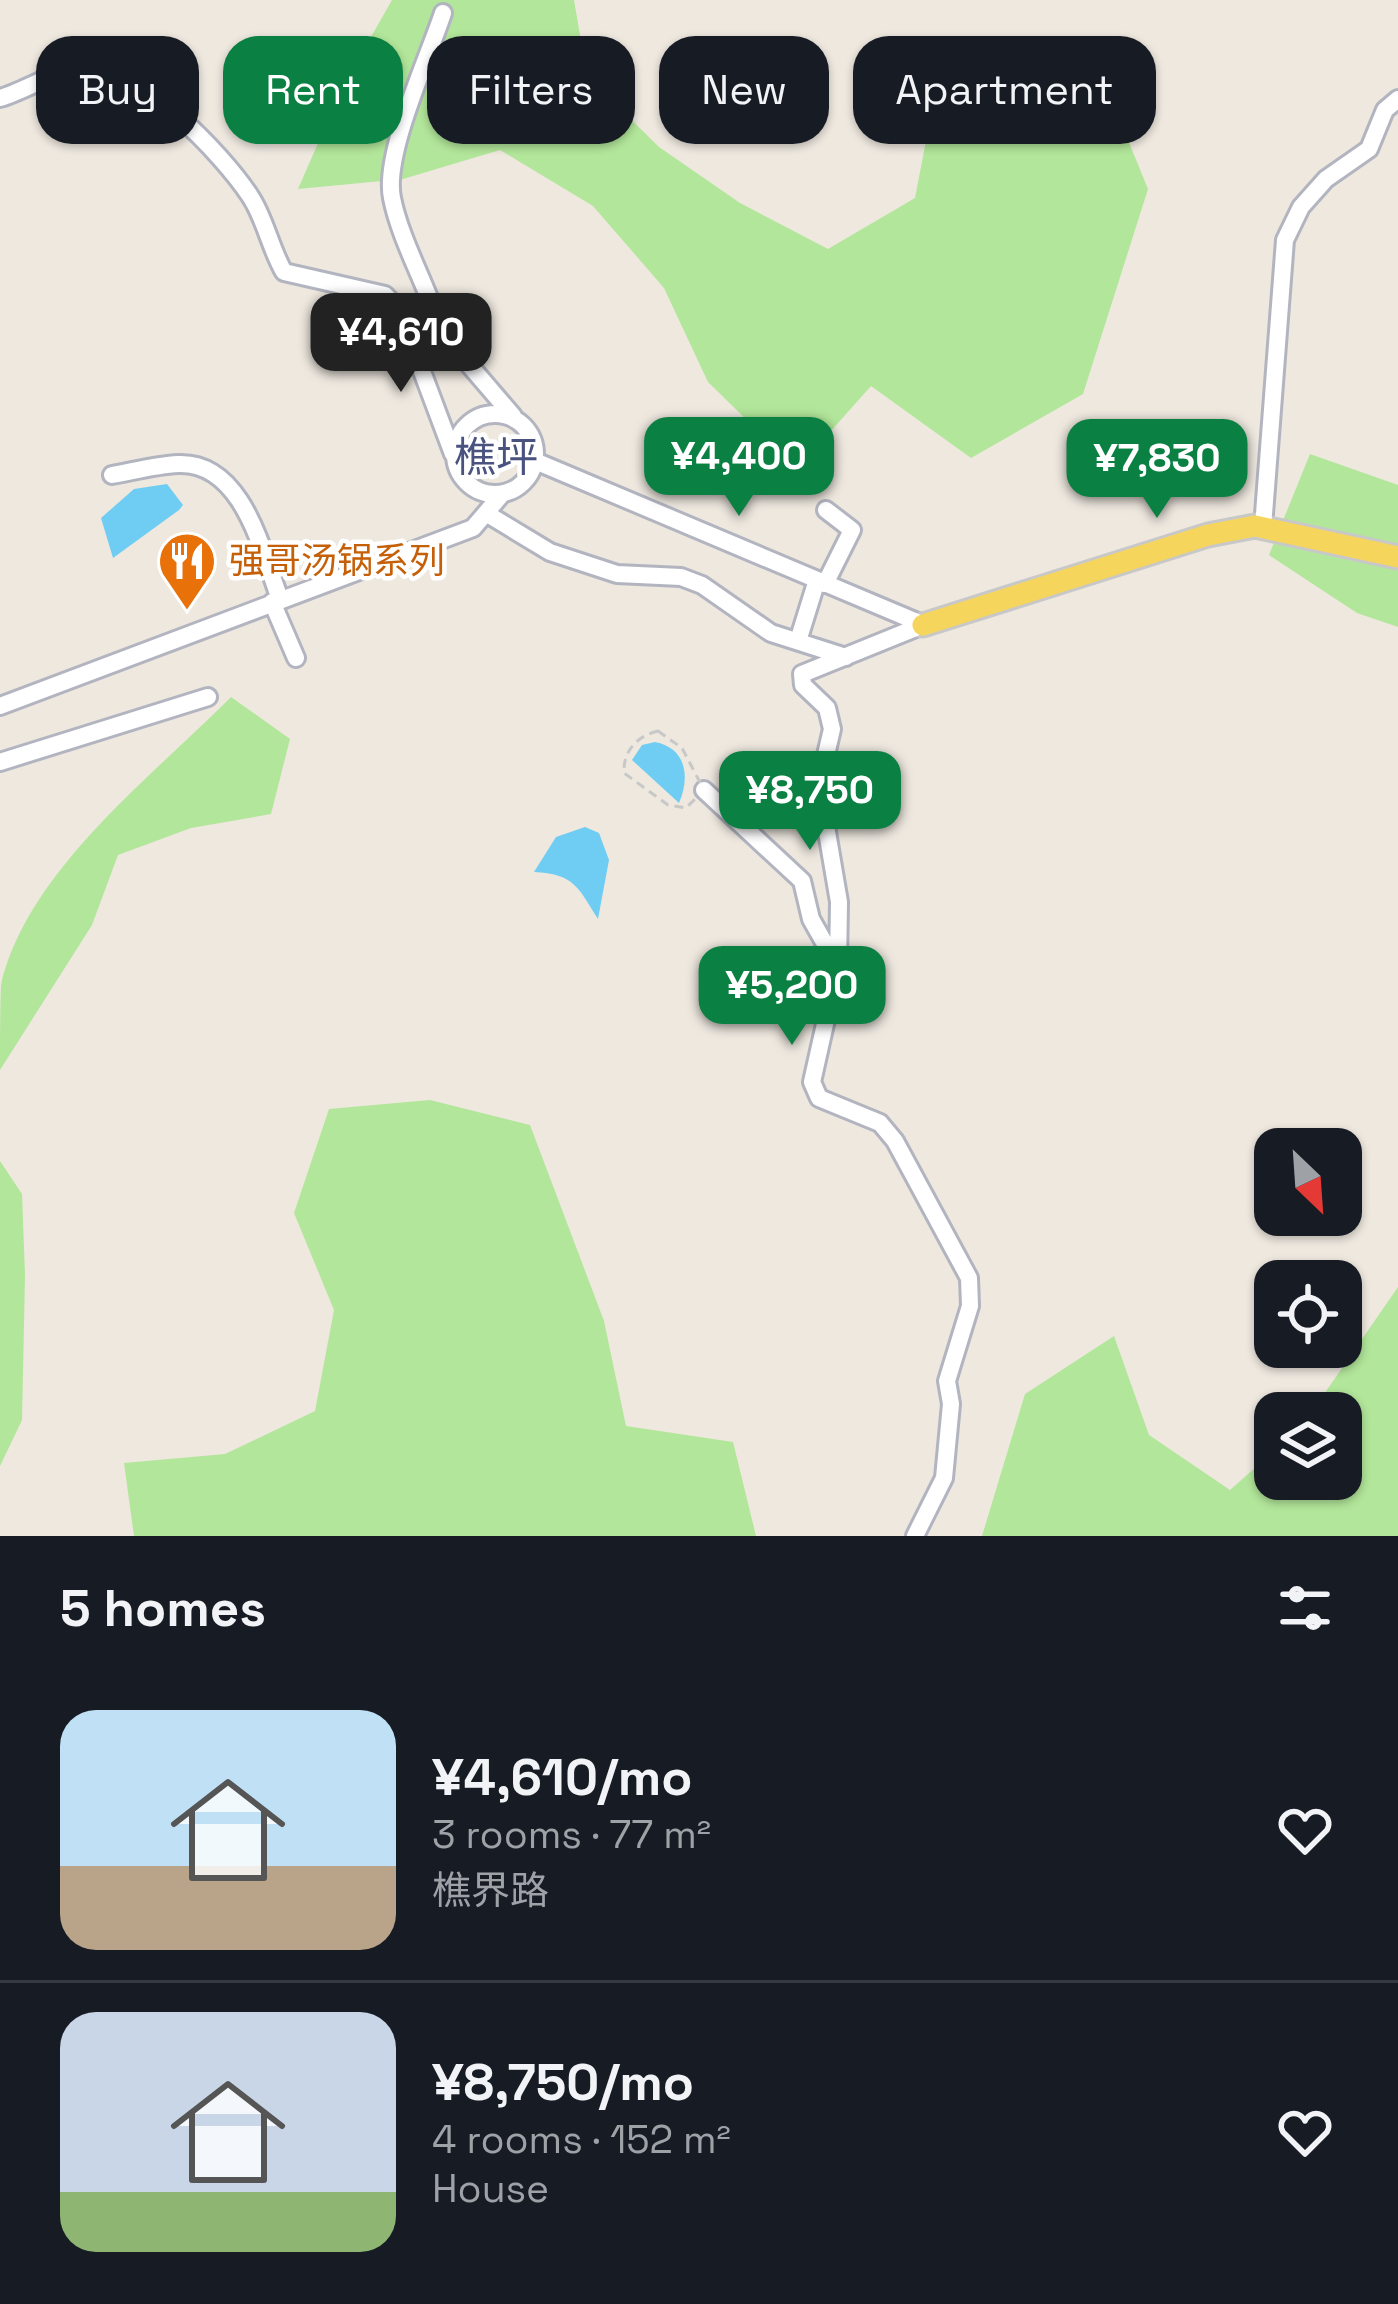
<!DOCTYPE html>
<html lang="en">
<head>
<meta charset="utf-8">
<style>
	:root { --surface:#171b24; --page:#20242c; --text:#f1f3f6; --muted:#9ea1a6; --line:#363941; --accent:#0b8043 }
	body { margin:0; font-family:"Space Grotesk","Noto Sans SC",sans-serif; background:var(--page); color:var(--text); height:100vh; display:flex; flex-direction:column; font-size:45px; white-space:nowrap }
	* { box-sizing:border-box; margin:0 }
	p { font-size:39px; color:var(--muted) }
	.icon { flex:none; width:66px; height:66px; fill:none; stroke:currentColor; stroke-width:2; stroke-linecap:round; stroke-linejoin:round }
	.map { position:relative; height:1536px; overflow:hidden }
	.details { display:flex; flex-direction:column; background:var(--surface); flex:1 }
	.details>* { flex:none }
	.hud { position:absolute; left:36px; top:36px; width:1326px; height:108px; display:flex; gap:24px }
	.needle { width:78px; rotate:155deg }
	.buttons { position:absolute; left:1254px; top:1128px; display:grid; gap:24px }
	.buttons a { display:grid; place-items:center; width:108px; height:108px; border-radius:24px; background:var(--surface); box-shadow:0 3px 9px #0004; font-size:60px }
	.price { position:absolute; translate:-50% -102px; padding:0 27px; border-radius:24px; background:var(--accent); color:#fff; font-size:39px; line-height:78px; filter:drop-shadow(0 3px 6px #0008) }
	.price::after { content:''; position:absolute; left:50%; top:72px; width:36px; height:27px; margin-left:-18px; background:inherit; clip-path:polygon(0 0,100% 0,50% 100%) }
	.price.active { background:#222; color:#fff }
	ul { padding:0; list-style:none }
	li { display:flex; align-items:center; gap:36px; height:300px; padding:0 60px }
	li+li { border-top:3px solid var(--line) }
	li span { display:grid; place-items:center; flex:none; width:336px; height:240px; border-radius:36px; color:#555 }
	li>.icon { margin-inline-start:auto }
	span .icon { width:144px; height:144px; fill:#fffc; stroke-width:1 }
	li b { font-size:51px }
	h2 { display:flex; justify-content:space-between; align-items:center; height:144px; padding:0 60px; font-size:51px }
	.chip { padding:0 42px; border-radius:36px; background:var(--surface); box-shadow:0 3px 9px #0004; font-size:42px; line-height:108px }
	.chip.active { background:var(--accent); color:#fff }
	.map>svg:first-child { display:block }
	.green { fill:#b2e69a }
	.water { fill:#6fcdf3 }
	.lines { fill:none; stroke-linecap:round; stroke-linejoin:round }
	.minor-casing { stroke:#b2b5c0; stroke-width:22 }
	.major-casing { stroke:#c8c8c8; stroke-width:27 }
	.path { stroke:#c8c8c8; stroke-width:3; stroke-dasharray:9 6; stroke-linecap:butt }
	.minor { stroke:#fff; stroke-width:16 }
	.major { stroke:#f6d55c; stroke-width:21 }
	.labels { text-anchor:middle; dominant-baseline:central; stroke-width:9; stroke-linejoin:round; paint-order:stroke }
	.food-label { font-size:36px; fill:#c56008; stroke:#fff; text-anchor:start }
	.quarter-label { font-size:42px; fill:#4a537f; stroke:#fff }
</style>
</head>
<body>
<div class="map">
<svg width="1398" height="1536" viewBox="0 0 1398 1536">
	<rect width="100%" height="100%" fill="#eee8df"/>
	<path class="green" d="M392 0H574L587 76 659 147 740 203 828 249 915 198 936 89 1029 40 1110 96 1148 189 1083 394 971 458 871 386 797 469 708 382 664 288 593 206 500 150 403 179 298 189 343 86Z
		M1310 454 1398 485V627L1357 613 1269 555Z
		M231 697 290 739 271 814 191 828 118 855 92 925 0 1070C0 1043 0 1011 1 985 27 871 153 776 231 697Z
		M430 1100 530 1125 604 1321 626 1426 733 1442 756 1536H134L124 1463 225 1454 315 1411 334 1310 294 1213 329 1109Z
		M0 1161 22 1194 25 1275 22 1420 0 1466Z
		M1398 1287V1536H982L1025 1394 1114 1336 1149 1435 1230 1490 1275 1450V1479H1341V1413H1311Z"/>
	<path class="water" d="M167 484 183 505 179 510 113 558 101 518 134 489Z
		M655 742C687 748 690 778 679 803L632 760 642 745Z
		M585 827 599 833 609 860 598 919C578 887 574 874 534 872L556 837Z"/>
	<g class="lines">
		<g class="minor-casing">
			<path id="minor" d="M443 13C428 59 383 154 392 198 401 244 433 296 446 346
				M0 98C22 92 68 65 86 65 139 68 222 153 250 196 265 218 270 248 284 272L385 295 426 339
				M426 339 417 358 453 454
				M439 342 459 353 513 416
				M455 454a40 40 0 1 1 80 0a40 40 0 1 1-80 0Z
				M535 461 922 624
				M112 475C134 471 157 465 178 464 243 461 262 552 280 599
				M489 515 550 552 617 574 681 577 702 585 771 633 846 657
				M1263 527 1285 240 1301 207 1326 179 1369 149 1385 110 1398 99
				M825 584 852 530 826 510
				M272 602 296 658
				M798 641 817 580
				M0 706 473 528 502 494
				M0 762 208 697
				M704 790 802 881 811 919 837 965
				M915 1536 944 1478 951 1404 947 1381 970 1306 969 1278 895 1141 880 1123 819 1098 812 1082 838 966 839 902 819 785 832 729 827 708 803 685 802 674 923 625"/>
		</g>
		<g class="major-casing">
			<path id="major" d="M923 625 1208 535 1255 526 1398 557"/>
		</g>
		<path class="path" d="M658 731 682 748 704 790 686 808 668 805 624 773C623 751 637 736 658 731Z"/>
		<use href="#minor" class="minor"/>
		<use href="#major" class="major"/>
	</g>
	<defs>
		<g id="restaurant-pin" transform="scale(3)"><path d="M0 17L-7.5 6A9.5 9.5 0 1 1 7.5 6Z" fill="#e8710a" stroke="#fff"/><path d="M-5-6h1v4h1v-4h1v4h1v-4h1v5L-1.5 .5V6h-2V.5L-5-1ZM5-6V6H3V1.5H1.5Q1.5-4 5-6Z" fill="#fff"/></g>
	</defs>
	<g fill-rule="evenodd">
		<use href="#restaurant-pin" x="187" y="561"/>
	</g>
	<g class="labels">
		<g class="food-label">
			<text x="229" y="561">强哥汤锅系列</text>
		</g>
		<g class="quarter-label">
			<text x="496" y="457">樵坪</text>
		</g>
	</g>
</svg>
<div class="buttons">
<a><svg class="needle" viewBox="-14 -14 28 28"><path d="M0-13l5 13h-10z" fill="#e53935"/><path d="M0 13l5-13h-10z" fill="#9ea1a6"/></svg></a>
<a><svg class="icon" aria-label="locate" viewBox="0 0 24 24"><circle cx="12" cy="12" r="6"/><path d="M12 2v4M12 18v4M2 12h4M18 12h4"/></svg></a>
<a><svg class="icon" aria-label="layers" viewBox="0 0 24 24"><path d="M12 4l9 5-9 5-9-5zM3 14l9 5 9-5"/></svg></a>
</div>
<b class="price active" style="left:401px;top:395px">¥4,610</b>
<b class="price" style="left:739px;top:519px">¥4,400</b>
<b class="price" style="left:1157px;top:521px">¥7,830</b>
<b class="price" style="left:810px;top:853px">¥8,750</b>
<b class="price" style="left:792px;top:1048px">¥5,200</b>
<div class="hud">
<a class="chip">Buy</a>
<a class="chip active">Rent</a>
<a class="chip">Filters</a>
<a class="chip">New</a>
<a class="chip">Apartment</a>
</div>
</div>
<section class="details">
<h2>5 homes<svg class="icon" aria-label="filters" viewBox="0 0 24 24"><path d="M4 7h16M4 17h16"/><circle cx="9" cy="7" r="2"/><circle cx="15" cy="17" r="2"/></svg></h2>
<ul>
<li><span style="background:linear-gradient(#bfe0f5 65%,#b9a48a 0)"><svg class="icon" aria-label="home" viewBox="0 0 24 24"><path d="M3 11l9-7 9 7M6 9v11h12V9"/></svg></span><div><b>¥4,610/mo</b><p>3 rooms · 77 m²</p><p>樵界路</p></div><svg class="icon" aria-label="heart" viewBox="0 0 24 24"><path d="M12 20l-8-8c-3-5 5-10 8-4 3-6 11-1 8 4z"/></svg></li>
<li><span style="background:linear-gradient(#c9d6e8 75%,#8fb573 0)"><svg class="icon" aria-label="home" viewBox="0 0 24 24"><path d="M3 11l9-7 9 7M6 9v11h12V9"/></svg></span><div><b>¥8,750/mo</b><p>4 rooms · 152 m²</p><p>House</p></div><svg class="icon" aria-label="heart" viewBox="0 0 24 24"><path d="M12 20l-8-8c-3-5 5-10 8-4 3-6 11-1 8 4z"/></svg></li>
</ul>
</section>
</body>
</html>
